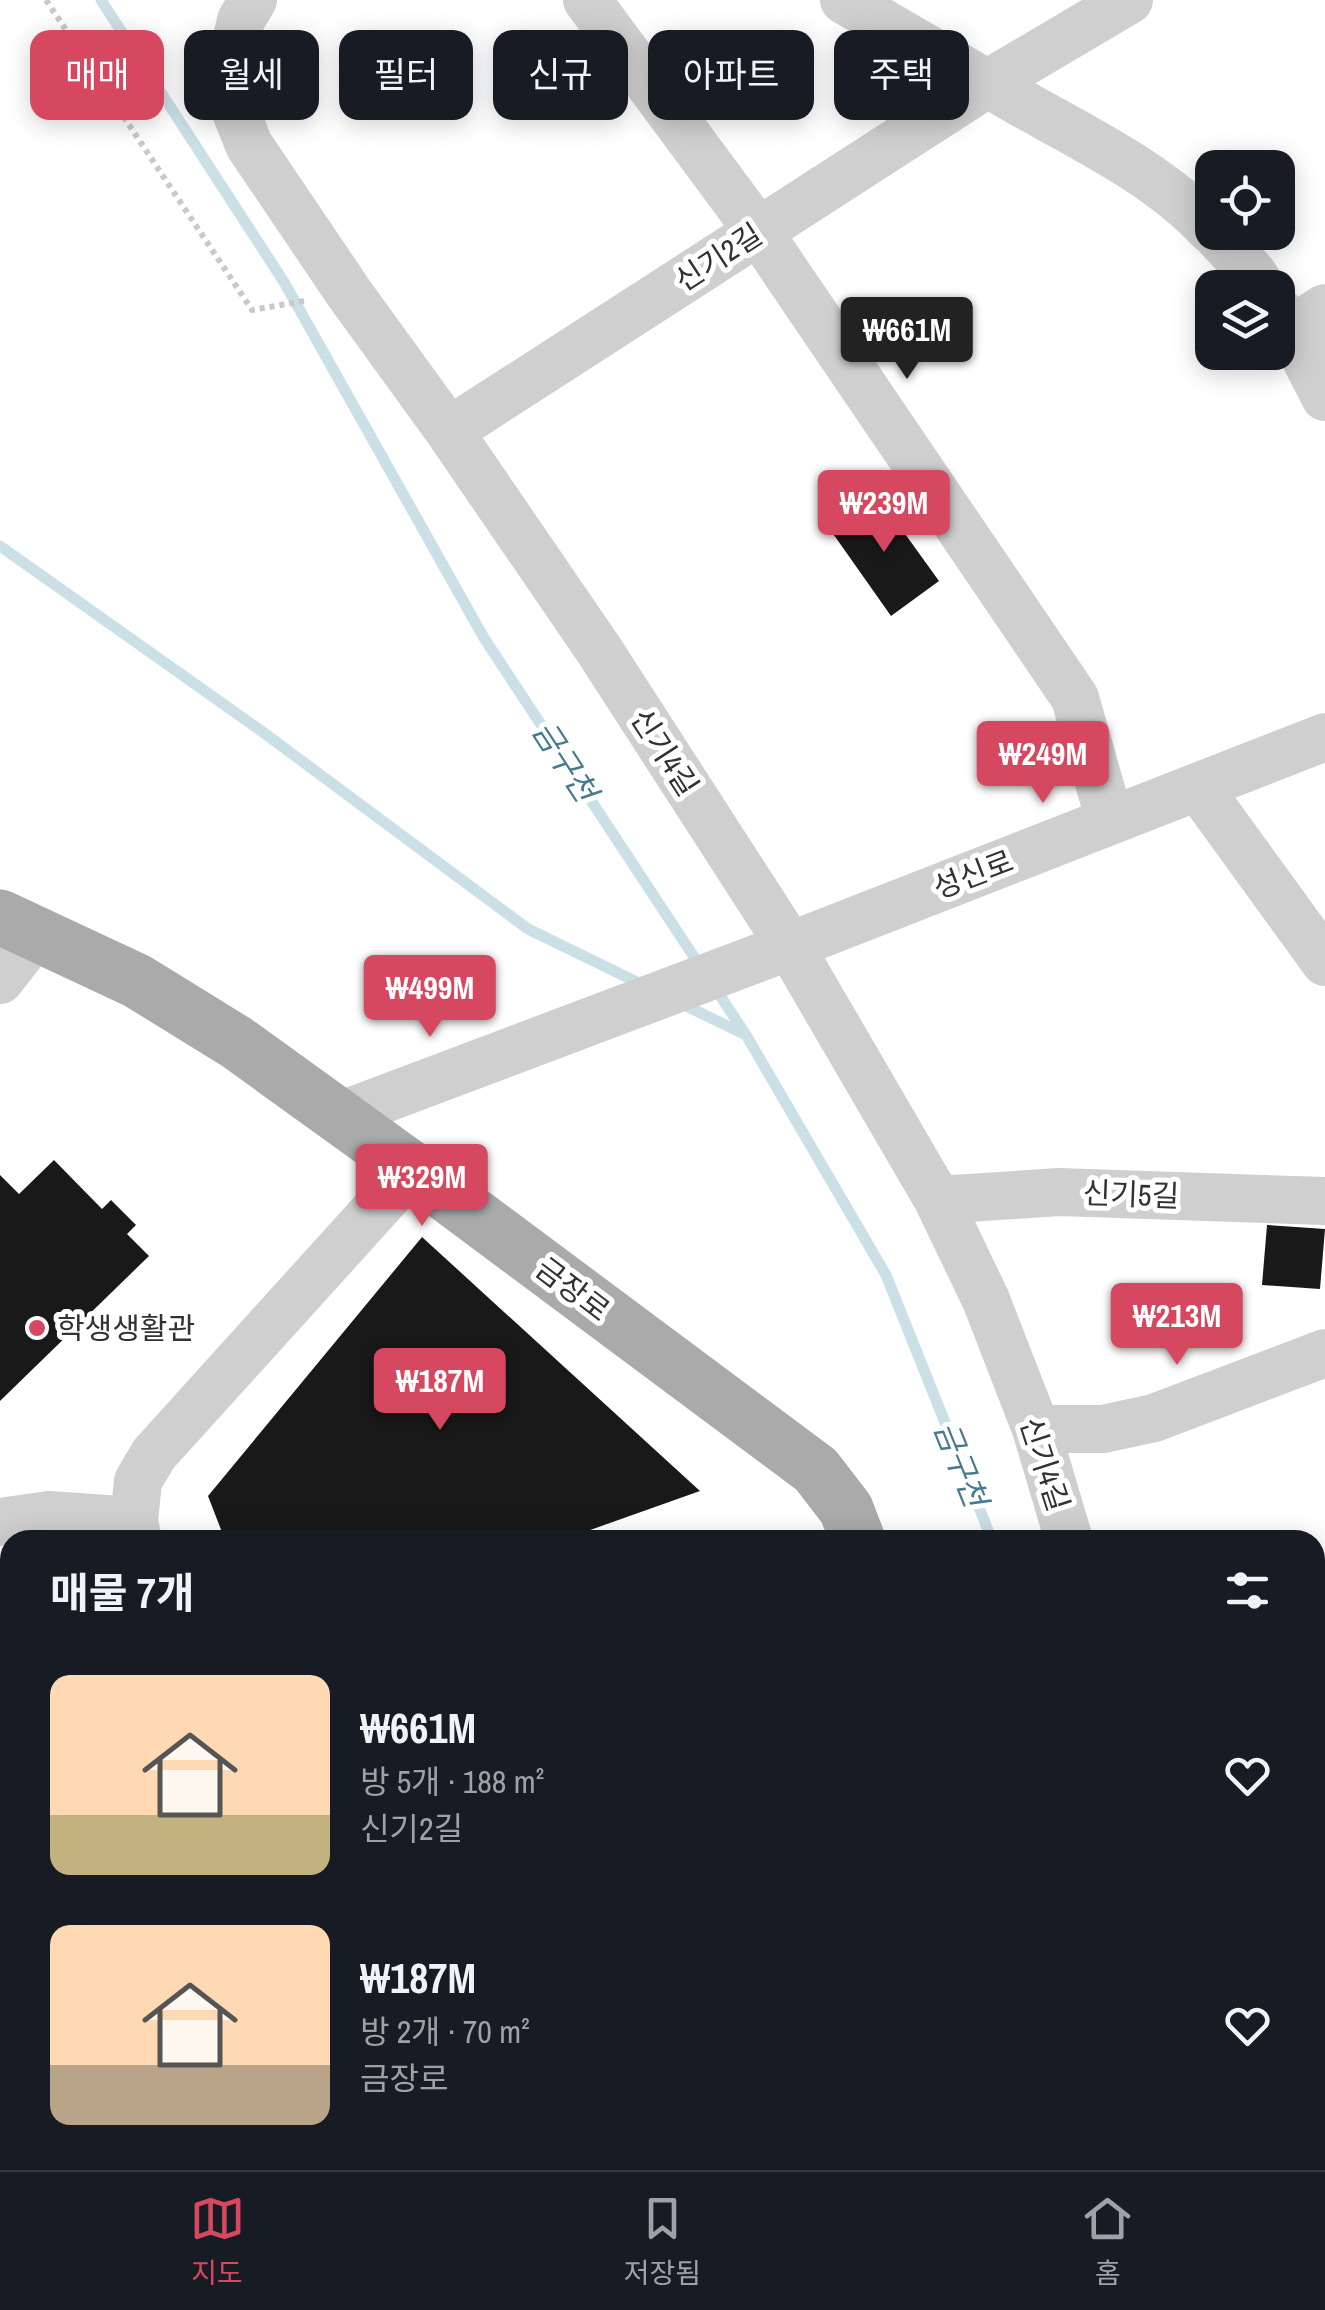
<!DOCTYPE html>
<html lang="ko">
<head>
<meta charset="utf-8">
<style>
	:root { --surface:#171b24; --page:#20242c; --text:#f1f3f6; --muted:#9ea1a6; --line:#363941; --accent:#d64860 }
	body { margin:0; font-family:"Archivo Narrow","Noto Sans KR",sans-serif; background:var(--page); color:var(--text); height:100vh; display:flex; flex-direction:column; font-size:38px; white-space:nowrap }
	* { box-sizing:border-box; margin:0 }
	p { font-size:32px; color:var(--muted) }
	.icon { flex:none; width:55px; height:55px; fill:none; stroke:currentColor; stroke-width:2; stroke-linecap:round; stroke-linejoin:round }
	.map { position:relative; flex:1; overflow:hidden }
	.side { position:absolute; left:0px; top:1530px; width:1325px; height:640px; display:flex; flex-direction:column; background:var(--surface); border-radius:30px 30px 0 0; box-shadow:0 5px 25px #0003 }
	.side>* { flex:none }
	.banner { position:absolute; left:30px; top:30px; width:1265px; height:90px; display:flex; gap:20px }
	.tools { position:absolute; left:1195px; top:150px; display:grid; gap:20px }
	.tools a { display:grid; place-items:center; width:100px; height:100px; border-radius:20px; background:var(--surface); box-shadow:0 5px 25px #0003; font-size:50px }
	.price { position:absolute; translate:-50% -85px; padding:0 22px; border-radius:10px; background:var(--accent); color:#fff; font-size:32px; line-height:65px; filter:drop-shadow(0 2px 5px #0008) }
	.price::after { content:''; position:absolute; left:50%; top:60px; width:30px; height:22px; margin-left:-15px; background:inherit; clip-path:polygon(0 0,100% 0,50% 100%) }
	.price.current { background:#222; color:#fff }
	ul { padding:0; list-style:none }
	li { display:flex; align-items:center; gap:30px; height:250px; padding:0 50px }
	li span { display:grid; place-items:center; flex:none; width:280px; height:200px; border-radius:20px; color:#555 }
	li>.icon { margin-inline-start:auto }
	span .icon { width:120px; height:120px; fill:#fffc; stroke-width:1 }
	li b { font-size:42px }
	h2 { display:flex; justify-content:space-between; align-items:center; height:120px; padding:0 50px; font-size:42px }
	.pill { padding:0 35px; border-radius:20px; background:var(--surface); box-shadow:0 5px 25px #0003; font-size:35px; line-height:90px }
	.pill.current { background:var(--accent); color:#fff }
	.tab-bar { display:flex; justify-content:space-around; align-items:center; height:140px; border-top:2px solid var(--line); background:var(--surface); font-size:28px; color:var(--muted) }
	.tab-bar a { display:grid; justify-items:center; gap:5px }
	.tab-bar .current { color:var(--accent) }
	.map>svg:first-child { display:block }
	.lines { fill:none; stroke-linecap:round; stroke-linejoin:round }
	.stream { stroke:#cbdfe7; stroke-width:11 }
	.building { fill:#191919 }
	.path { stroke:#c9c9c9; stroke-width:6; stroke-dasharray:5 5; stroke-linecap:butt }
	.minor { stroke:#cfcfcf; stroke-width:48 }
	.major { stroke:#aaa; stroke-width:55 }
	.poi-dot { fill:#d64860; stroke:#fff; stroke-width:4 }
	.labels { text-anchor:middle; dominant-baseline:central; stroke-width:10; stroke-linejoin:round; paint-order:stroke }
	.street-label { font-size:30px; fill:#323232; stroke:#fff }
	.poi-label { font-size:30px; fill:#323232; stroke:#fff; text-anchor:start }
	.water-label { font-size:32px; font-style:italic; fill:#467a8e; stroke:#fff }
</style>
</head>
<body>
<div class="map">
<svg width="1325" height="2170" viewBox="0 0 1325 2170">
	<rect width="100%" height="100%" fill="#fff"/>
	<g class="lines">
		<path class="stream" d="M101 0 284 282 484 638 702 969
			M0 546 260 730 528 929 643 985
			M715 988 746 1035 886 1275 992 1540
			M678 1002 742 1033
			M1106 2170V2160"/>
	</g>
	<path class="building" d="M877 495 939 581 891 616 829 528Z
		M54 1160 102 1209 111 1200 136 1225 127 1234 149 1256 0 1401V1175L19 1194Z
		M1267 1225 1325 1229 1320 1289 1262 1285Z
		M422 1237 700 1491 562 1540H225L208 1496Z"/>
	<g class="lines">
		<path class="path" d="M46 0 252 310 304 301"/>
		<path class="minor" d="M253 0 241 20 226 87 249 145 349 293 449 431 599 650 790 946 938 1200 986 1300 1036 1429 1069 1540
			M587 0 758 231 1075 698 1110 821
			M844 0C904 35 963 70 1023 104 1089 141 1160 175 1212 231
			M1214 232 1253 274 1262 288
			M1278 310 1291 330 1325 397
			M1318 345 1291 330 1325 308
			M449 431 987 84 1129 0
			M1198 787 1325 962
			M0 980 36 934
			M339 1116 790 946 1325 737
			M938 1200 1059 1192 1325 1201
			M1036 1429H1103L1154 1418 1325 1353
			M0 1522 49 1515 134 1521
			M138 1540 134 1521 138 1481 154 1454 412 1169
			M1315 1946H1325
			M0 2144 10 2143
			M210 2160V2170
			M1054 2170V2160"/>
		<path class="major" d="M0 917 137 981 236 1042 412 1169 816 1470 846 1509 858 1540
			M1192 2160 1207 2170"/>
	</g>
	<circle class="poi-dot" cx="37" cy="1328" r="10"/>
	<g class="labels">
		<g class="street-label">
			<text transform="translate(718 257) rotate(-33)">신기2길</text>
			<text transform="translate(665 752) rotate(57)">신기4길</text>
			<text transform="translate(973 874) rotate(-21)">성신로</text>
			<text transform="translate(1131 1194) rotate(2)">신기5길</text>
			<text transform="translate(573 1289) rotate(37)">금장로</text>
			<text transform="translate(1045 1464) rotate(72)">신기4길</text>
		</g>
		<g class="poi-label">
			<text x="57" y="1328">학생생활관</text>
		</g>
		<g class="water-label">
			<text transform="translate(565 761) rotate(57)">금구천</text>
			<text transform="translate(961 1464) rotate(68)">금구천</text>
		</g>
	</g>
</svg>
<div class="tools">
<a><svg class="icon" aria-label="locate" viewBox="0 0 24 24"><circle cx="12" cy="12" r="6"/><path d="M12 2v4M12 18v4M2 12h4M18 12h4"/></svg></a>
<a><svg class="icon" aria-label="layers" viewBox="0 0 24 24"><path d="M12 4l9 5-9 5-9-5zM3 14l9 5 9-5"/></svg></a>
</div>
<b class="price current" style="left:907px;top:382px">₩661M</b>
<b class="price" style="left:884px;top:555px">₩239M</b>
<b class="price" style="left:1043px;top:806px">₩249M</b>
<b class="price" style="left:430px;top:1040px">₩499M</b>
<b class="price" style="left:422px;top:1229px">₩329M</b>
<b class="price" style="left:1177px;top:1368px">₩213M</b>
<b class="price" style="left:440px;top:1433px">₩187M</b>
<div class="banner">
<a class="pill current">매매</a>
<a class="pill">월세</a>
<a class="pill">필터</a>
<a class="pill">신규</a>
<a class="pill">아파트</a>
<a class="pill">주택</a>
</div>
<section class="side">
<h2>매물 7개<svg class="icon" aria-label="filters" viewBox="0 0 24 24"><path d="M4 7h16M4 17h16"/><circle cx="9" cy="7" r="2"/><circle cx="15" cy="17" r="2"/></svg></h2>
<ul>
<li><span style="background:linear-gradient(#ffd9b3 70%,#c2b280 0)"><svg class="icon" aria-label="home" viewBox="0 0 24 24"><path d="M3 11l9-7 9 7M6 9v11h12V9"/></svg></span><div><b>₩661M</b><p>방 5개 · 188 m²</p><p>신기2길</p></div><svg class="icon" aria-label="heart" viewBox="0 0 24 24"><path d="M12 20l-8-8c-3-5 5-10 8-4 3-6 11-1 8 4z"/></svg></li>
<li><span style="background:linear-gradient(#ffd9b3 70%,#b9a48a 0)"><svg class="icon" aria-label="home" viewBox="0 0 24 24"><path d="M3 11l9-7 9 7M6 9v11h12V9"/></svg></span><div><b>₩187M</b><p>방 2개 · 70 m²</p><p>금장로</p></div><svg class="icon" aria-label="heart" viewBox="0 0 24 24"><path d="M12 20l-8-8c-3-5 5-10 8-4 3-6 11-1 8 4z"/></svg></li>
</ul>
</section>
</div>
<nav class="tab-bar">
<a class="current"><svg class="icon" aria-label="map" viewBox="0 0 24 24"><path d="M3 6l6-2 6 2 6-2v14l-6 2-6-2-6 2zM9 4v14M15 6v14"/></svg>지도</a>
<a><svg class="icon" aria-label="saved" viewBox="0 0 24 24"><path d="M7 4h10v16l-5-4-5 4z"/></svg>저장됨</a>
<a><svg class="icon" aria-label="home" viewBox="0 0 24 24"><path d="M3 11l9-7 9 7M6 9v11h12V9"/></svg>홈</a>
</nav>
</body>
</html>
